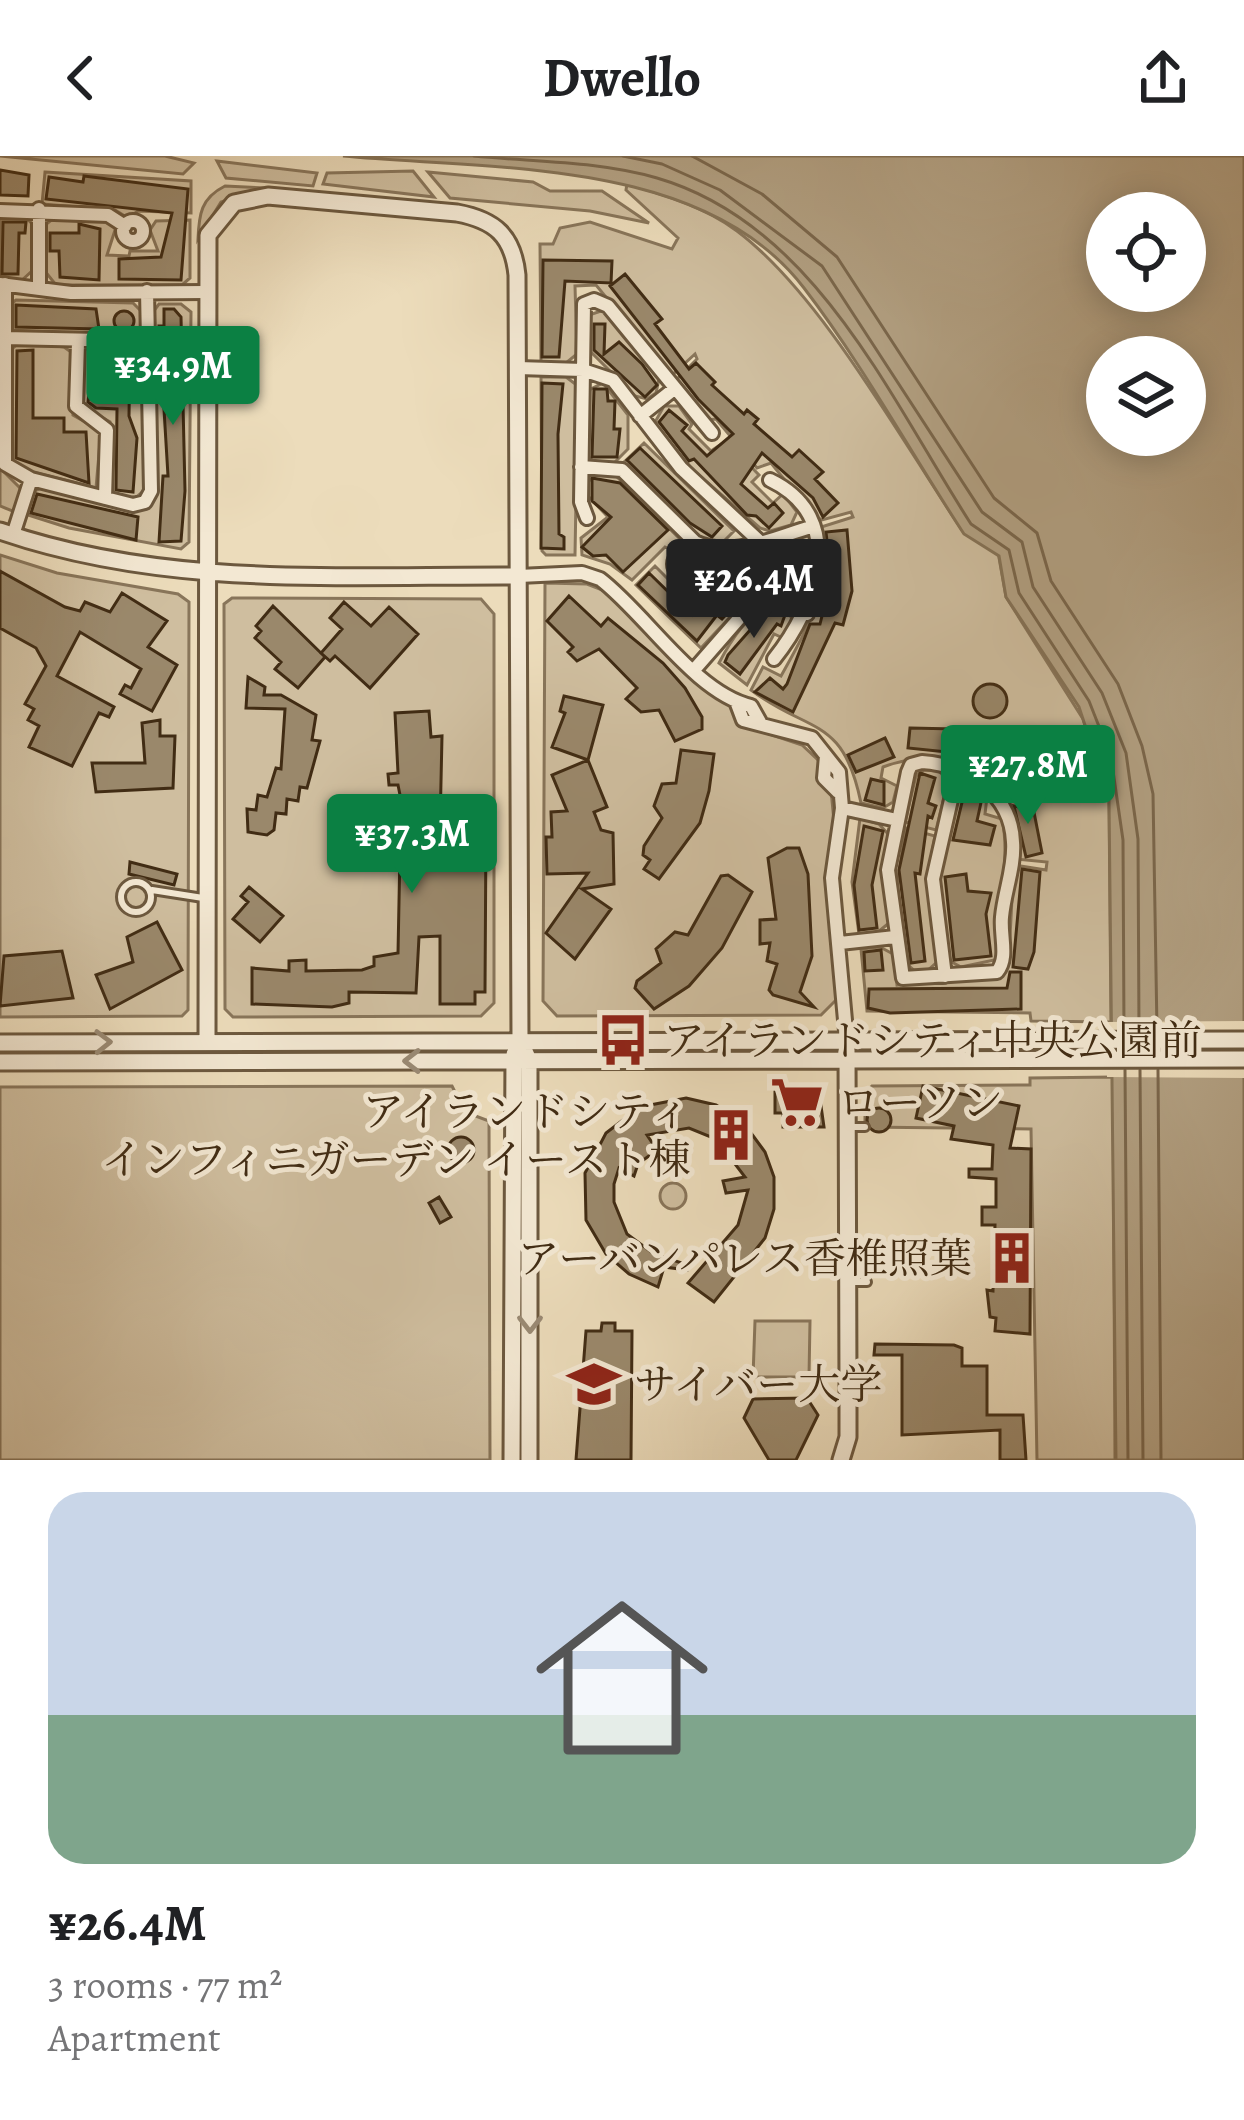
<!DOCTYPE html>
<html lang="en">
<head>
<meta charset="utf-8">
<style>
	:root { --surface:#fff; --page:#f2f2f2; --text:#202124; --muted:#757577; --line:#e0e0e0; --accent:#0b8043 }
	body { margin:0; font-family:Alegreya,"Noto Serif JP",serif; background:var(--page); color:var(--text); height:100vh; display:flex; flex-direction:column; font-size:45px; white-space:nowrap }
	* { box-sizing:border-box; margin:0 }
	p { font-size:39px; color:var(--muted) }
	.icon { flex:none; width:66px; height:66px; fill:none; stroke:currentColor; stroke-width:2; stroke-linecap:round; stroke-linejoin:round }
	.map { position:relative; height:1304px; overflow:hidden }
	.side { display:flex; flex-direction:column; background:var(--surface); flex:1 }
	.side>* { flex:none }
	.buttons { position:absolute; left:1086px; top:36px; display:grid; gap:24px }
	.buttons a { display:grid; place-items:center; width:120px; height:120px; border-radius:50%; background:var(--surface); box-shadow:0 6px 30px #0003; font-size:60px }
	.price { position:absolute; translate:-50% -102px; padding:0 27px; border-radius:12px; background:var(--accent); color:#fff; font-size:39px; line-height:78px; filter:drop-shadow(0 3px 6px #0008) }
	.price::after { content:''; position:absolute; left:50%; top:72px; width:36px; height:27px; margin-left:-18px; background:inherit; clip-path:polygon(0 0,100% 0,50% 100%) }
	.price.current { background:#222; color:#fff }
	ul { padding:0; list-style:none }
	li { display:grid; align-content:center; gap:24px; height:636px; padding:0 48px }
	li+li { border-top:3px solid var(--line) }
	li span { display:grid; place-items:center; height:372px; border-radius:36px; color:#555 }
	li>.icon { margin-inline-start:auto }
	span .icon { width:216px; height:216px; fill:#fffc; stroke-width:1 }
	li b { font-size:51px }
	header { display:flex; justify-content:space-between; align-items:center; height:156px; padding:0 48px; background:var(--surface); font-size:54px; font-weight:700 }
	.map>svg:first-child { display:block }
	.green { fill:#cfbe9f; stroke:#88755a; stroke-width:3 }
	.water { fill:#b2a082; stroke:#857256; stroke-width:3; fill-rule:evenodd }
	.pier { fill:#ecdcbb }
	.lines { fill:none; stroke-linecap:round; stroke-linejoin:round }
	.shore { stroke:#7a664b; stroke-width:3 }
	.building { fill:#9a886b; stroke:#412c14; stroke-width:3 }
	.service-casing { stroke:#6c583e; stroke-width:12 }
	.minor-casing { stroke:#6c583e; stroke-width:18 }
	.tertiary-casing { stroke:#6c583e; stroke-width:21 }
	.service { stroke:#f3e8d3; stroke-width:6 }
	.minor { stroke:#f3e8d3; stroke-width:12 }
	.tertiary { stroke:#f3e8d3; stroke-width:15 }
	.oneway { stroke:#9a8a74 }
	.labels { text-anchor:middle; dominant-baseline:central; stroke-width:10; stroke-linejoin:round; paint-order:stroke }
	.poi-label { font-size:42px; fill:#412c14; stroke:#f3e8d3; text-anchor:start }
</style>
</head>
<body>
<header><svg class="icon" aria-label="back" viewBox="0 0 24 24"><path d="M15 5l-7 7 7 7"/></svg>Dwello<svg class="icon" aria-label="share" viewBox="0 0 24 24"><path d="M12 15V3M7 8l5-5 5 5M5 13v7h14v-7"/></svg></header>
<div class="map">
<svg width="1244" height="1304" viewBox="0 0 1244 1304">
	<rect width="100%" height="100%" fill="#ecdcbb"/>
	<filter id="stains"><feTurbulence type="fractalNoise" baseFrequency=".00167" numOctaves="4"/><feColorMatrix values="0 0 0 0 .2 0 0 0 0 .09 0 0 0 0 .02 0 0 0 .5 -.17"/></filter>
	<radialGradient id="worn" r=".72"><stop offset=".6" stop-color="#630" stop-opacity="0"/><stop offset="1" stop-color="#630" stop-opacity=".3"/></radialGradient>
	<path class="green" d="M0 0H165L194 7 183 18Z
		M217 5 317 17 313 30 226 22Z
		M413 15 434 41 323 28 327 17Z
		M45 16 191 25V57L138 55 128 62 115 54 42 48Z
		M428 16 533 26 550 35H602L649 67 590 55 450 42Z
		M627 28C665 39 705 51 737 75 822 139 902 286 964 377L998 396 1006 441 1083 563 1109 644 1111 866 1031 865 1030 857 867 855 861 793 880 791 893 798 897 829 1003 818C1012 804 1011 733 1014 709L1046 714 1047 706 1015 703C1013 686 1013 663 1007 647 987 599 924 595 883 611L881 622 897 630 893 646 883 652 861 647C843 559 809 578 751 534L763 511 781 520C806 475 834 429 818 372L853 361 851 356 822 364 813 359 771 307 757 312 716 263 707 264 675 225 697 203 695 198 671 220 596 129 575 130 577 198 566 207 541 206 540 88H553L560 72 590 66 672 93 678 82 626 34Z
		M225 30 266 32 221 46 198 83C199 58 201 42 225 30Z
		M0 56 23 58 34 70 33 114 21 125 0 121Z
		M55 61 108 65 116 71 107 99 129 100 130 95H158L150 74 156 65 190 64V122L182 129H56L44 114V70Z
		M16 144 133 147 142 156 141 173 135 180 11 174 8 150Z
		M159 148H181L191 156 189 386 181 393 69 372 25 358 34 335 41 332 133 355 149 349 156 336 153 156Z
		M604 154 659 223 656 237 647 243 635 240 588 193 586 160Z
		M20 186 64 191 71 196 73 259 101 275 96 332 13 311 8 303V196Z
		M131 190 143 201 146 333 133 344 112 337 110 266 82 250V197L88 191Z
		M541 221H566L578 230 575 399H546L542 395Z
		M603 227 628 259V293L614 307 596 308 587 299 589 234Z
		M664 250H679L692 268 689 273 711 295 726 285 759 319 752 326 773 347 783 338 797 356 791 369 770 375 760 372 693 314 654 268Z
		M644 287 734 375 720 389 695 380 623 307Z
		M0 312 22 334 15 356 0 350Z
		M614 318 683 386 674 395 665 391 632 424 610 408 582 399 581 382 608 361 588 340V326L595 319Z
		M799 383 811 389 809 438 796 442 778 434 773 398 778 388Z
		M751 395 760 402 759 430 701 492 636 429 655 410 695 450 713 431 700 419 702 404Z
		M0 399 57 417 178 438 189 446 188 854 182 860 0 861Z
		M545 427 587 428 605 435 670 500 732 551 739 568 802 589 818 604 831 634 834 665 826 725 839 841 821 859 557 860 543 845Z
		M232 442 481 443 494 458V847L481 860 233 861 225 853 224 448Z
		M774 448 789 456 794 469 783 482 774 478 747 529 719 507C730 486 749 454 774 448Z
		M924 614 939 615 948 625 936 674 905 666 916 620Z
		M972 628 987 641 985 658 1002 663C1012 708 993 756 999 803L961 811 948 804 938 720 959 630Z
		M860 662 879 668 889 679 883 722 889 767 878 776 859 778 852 726Z
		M906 672 935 680 927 723 937 806 927 815 916 816 907 808 897 727Z
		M357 893 396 898 0 901V895Z
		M1113 921 1115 1304H1037L1031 973 865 971V937L872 930 1030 929V922Z
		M452 930 465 956 489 965 490 1304H0V931Z
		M660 1040a13 13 0 1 1 26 0a13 13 0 1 1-26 0Z
		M755 1165H810L809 1221H753Z"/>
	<path class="water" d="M343 0H1244V1304H1116L1109 642 1079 551 1006 441 999 400 964 378C911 297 863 209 804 132 704 1 491 14 343 0ZM1107 57H1185V135H1107ZM1107 201H1185V279H1107Z"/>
	<path class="pier" d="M1244 865V922L1107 921 1106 866Z"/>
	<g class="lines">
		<path class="shore" d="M474 0C534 6 599 5 657 22 815 68 889 241 971 368L1009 394 1019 437 1089 545 1111 601 1123 684 1124 874
			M623 0 662 8 720 34 822 110 982 356 1022 386 1033 431 1102 537 1126 597 1138 683 1139 874
			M692 0 762 38 837 101 994 342 1037 377 1051 425 1118 528 1142 590 1153 638 1157 874
			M1125 914 1128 1304
			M1140 914 1143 1304
			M1158 914 1161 1304"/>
	</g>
	<path class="building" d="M0 14 29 19 28 40 0 39Z
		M84 20 188 33 181 124 119 123V103L161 101 172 57 46 43 49 21 83 26Z
		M3 66H26L25 77H19L18 118H2Z
		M79 68 100 73 99 124 60 121 59 95H50V77H79Z
		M543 104 612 105 611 127 565 125 559 201H542Z
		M625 118 662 163 655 168 689 213 696 207 715 226 712 229 744 258 747 254 758 263 754 268 792 301 799 294 823 316 815 323 838 347 823 361 813 342 762 297 741 328 768 352 774 347 783 357 769 372 756 360 747 359 694 303 689 305 659 266 669 254 687 269 682 275 707 300 733 278 698 243 610 130Z
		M16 149 96 153 99 173 16 171Z
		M164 153H174L181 161 185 335 181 385 159 386 163 320H168L159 170H164Z
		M114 165a10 10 0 1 1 20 0a10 10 0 1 1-20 0Z
		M594 168H605L604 198 619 186 642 208 657 229 645 241 594 194Z
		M33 194V262H64V276H86L89 327 16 302 17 195Z
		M130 195 129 260 137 282 133 336 116 334 117 253 96 252 88 246 93 201Z
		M542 227 563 228 558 278 559 378 564 381V393L541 392Z
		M594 233H607L608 245H615L614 273H620L617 301H592Z
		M640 292 722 370 712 381 690 367 627 304Z
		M592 322 620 327 668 374 623 416 606 399 593 400 582 391 611 361 592 345Z
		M37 338 138 361 136 384 31 357Z
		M847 374 852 435 843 469 835 467 793 556 755 536 770 522 783 533 787 528 810 468H820L831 424 826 376Z
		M780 392 799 393 798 436 780 431Z
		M710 403 725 417 714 428 699 414Z
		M0 415 65 451 80 455 85 446 110 456 122 437 167 465 148 491 177 509 152 555 120 538 125 529 131 532 141 513 80 476 57 520 114 551 109 561 99 557 72 610 29 591 39 570 28 564 34 553 25 548 46 510 36 492 0 472Z
		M649 417 692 459 720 429 738 446 722 463 717 459 697 485 638 429Z
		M569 440 601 470 608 462 663 507 685 532 702 561V573L675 585 659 554 641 556 626 543 637 532 599 493 577 505 568 496 573 491 547 465Z
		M344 446 371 470 389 451 418 478 370 532 335 500 330 505 321 497 342 473 330 462Z
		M273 450 325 501 298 532 275 513 281 506 255 482 261 475 256 470Z
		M775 454 785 459 781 470 777 468 740 518 725 506 728 499 766 456Z
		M248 521 265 531 264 539H281L316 559 312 584 320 585 307 632 300 631 298 645 287 643 286 658 276 657 274 674 267 679 248 676 247 653 256 654 258 639 267 641 276 612 281 613 285 553 246 552Z
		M973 545a17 17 0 1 1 34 0a17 17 0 1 1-34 0Z
		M564 540 603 549 588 604 552 591 565 557 560 555Z
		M429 555 431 581 442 580 440 671H486L485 836H475V848H440V780L419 781 416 837 349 836V847L332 851 252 848V812L289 815V805L306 804V815L362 814 374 810V801L398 797 401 644 398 629H389L388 618 398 617 395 557Z
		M160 564V580H175L173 632 96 636 92 607H145L142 567Z
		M910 572 955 573 1002 598 993 615 947 596 908 592Z
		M885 582 894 601 856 616 848 599Z
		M681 594 714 598 709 635 700 667 659 723 644 713 650 704 643 699 644 690 662 662 654 650 662 628 676 627Z
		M588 604 607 651 594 656 601 674 613 677 614 728 582 733 611 753 575 803 546 777 588 717 547 718 546 681H552L551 656 567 655 552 619Z
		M1014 610 1027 624 1009 641 1003 621Z
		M920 617 935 622 928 647 936 650 932 662 928 660 920 718 915 717 925 805 911 807 899 714Z
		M871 623 884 626V649L865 644Z
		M964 638 982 642 977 665 995 670 990 689 953 684Z
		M1031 641 1042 697 1026 701 1014 650 1024 652 1016 645Z
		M864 670 883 675 872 729 877 772 859 774 854 729Z
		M787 692H799L808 718 812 800 800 836 814 851 773 839 769 834 777 808 767 805 770 787 760 788V764L776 763 768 702Z
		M130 706 177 718 174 729 129 718Z
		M1022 713 1040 716 1034 796 1028 813 1013 811Z
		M966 718 968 735 991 737 986 758 991 800 954 804 945 721Z
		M728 719 752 736 722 792 689 830 654 853 635 832 637 825 661 807 656 793 675 776 688 779 721 720Z
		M249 731 283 760 260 786 233 763 248 746 241 740Z
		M157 766 182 814 110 853 96 819 133 806 127 781Z
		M881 794 883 814 865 815 864 796Z
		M62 795 73 842 0 850 4 800Z
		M1010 816H1021V853L890 857 868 852 869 833 1007 832Z
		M923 930 1019 950 1010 992 1031 993 1030 1178 995 1175 996 1162 990 1161 987 1134 993 1135 995 1069H982V1051H996V1023L969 1021V1013H992L993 989 951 983 954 970 916 962Z
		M775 936H819L824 971H783V957H775Z
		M686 942 716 949 743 966 765 996 774 1021V1053L765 1082 714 1146 688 1127 738 1069 748 1034 726 1037 723 1025 745 1021 716 983 689 972 647 979 657 994 638 1008 634 1020 619 1012 614 1028V1046L627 1078 654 1098 688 1109 687 1114 664 1111 658 1131 629 1118 606 1098 586 1064 585 1017 606 977 640 951Z
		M867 964a12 12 0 1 1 24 0a12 12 0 1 1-24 0Z
		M448 994a13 13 0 1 1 26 0a13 13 0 1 1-26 0Z
		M439 1041 451 1061 440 1067 429 1047Z
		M602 1167H615V1175H632L631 1304H576L586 1175H601Z
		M875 1188 954 1189 962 1192V1210H987V1259H1023L1026 1304H1000V1274L902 1279V1199H874Z
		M807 1242 818 1259 796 1304H769L744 1262 753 1243Z"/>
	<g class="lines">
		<g class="service-casing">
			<path id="service" d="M121 741a15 15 0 1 1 30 0a15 15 0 1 1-30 0Z
				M152 734 203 742
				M851 971H865
				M848 1126H867"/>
		</g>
		<g class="minor-casing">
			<path id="minor" d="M0 55 108 59 125 70
				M123 75a10 10 0 1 1 20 0a10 10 0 1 1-20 0Z
				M0 128 71 137 206 136
				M5 128V308L31 323 133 349 145 346 151 335 147 135
				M39 132V53
				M4 182 148 185
				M78 187 76 250 107 274 105 342
				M518 212 583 214 613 224 681 312 759 385 768 409 764 434 694 514
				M640 260 674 233
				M581 311 622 314 695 386C731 404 775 381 811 371
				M770 324C849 362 816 451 774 503
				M587 362 581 346 584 148 594 144 608 150 712 277
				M13 379 31 323
				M674 408a9 9 0 1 1 18 0a9 9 0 1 1-18 0Z
				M519 420 582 417 600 423C646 458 695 537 751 550L760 566
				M764 434 807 458
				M737 548 743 564 812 582 839 616 842 652 832 722 847 886
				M826 600 824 622 838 636
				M922 606C967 609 1011 637 1013 686 1015 710 1004 737 1002 761 1000 780 1009 801 997 816L903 822 888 714 908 616 911 609Z
				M842 652 897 664
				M840 787 895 781
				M945 820 933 723 958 613"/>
		</g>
		<g class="tertiary-casing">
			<path id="tertiary" d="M0 375C168 433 344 419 519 420
				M207 885 208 79 234 47 268 40 457 57C495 64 513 80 517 119L520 884 529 904V1304
				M0 887 1244 884
				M0 906 1244 903
				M512 1304 514 898
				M841 1304 848 1281V1231L847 894"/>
		</g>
		<use href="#service" class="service"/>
		<use href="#minor" class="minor"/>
		<use href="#tertiary" class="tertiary"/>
	</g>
	<defs><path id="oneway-chevron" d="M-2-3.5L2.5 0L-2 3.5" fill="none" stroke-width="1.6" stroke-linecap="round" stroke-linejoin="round" transform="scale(3)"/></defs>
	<g class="oneway">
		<use href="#oneway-chevron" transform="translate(103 886) rotate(-1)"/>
		<use href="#oneway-chevron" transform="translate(412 905) rotate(180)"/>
		<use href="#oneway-chevron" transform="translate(530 1168) rotate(90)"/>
	</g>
	<defs>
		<g id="bus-bare" transform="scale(4.14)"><path d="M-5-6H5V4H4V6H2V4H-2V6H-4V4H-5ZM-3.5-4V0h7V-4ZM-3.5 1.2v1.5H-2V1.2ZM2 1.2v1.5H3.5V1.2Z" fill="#8f2418" stroke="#f3e8d3" stroke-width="2.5" paint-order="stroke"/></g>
		<g id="supermarket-bare" transform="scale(4.14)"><path d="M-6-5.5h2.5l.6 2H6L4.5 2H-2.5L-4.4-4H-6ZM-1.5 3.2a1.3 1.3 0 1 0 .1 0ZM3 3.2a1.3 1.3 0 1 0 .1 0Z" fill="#8f2418" stroke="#f3e8d3" stroke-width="2.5" paint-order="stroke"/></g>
		<g id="building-bare" transform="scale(4.14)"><path d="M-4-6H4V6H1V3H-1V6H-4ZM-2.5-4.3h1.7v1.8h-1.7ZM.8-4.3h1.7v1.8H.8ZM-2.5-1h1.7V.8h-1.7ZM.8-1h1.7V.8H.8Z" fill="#8f2418" stroke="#f3e8d3" stroke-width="2.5" paint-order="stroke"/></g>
		<g id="university-bare" transform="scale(4.14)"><path d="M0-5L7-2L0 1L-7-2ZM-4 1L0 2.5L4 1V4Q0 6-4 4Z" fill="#8f2418" stroke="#f3e8d3" stroke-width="2.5" paint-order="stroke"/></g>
	</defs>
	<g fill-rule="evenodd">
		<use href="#bus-bare" x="623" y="884"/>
		<use href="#supermarket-bare" x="797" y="946"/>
		<use href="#building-bare" x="731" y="979"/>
		<use href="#building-bare" x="1012" y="1102"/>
		<use href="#university-bare" x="594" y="1228"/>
	</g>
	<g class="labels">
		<g class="poi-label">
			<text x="663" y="884">アイランドシティ中央公園前</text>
			<text x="837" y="946">ローソン</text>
			<text x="691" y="955" text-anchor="end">アイランドシティ<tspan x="691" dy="48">インフィニガーデン イースト棟</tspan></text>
			<text x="972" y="1102" text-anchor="end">アーバンパレス香椎照葉</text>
			<text x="634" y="1228">サイバー大学</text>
		</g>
	</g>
	<rect width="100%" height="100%" filter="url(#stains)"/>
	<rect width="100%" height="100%" fill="url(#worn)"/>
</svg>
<div class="buttons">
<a><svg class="icon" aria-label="locate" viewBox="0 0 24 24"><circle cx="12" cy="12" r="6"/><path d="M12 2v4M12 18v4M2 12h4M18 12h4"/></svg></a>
<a><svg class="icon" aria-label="layers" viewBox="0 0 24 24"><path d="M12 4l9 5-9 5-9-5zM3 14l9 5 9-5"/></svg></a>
</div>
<b class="price" style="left:173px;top:272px">¥34.9M</b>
<b class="price current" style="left:754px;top:485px">¥26.4M</b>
<b class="price" style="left:1028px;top:671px">¥27.8M</b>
<b class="price" style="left:412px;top:740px">¥37.3M</b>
</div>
<section class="side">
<ul>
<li><span style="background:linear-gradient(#c9d6e8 60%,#7fa58c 0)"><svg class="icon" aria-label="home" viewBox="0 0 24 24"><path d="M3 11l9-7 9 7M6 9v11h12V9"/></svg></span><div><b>¥26.4M</b><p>3 rooms · 77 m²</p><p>Apartment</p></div></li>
</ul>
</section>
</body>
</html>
